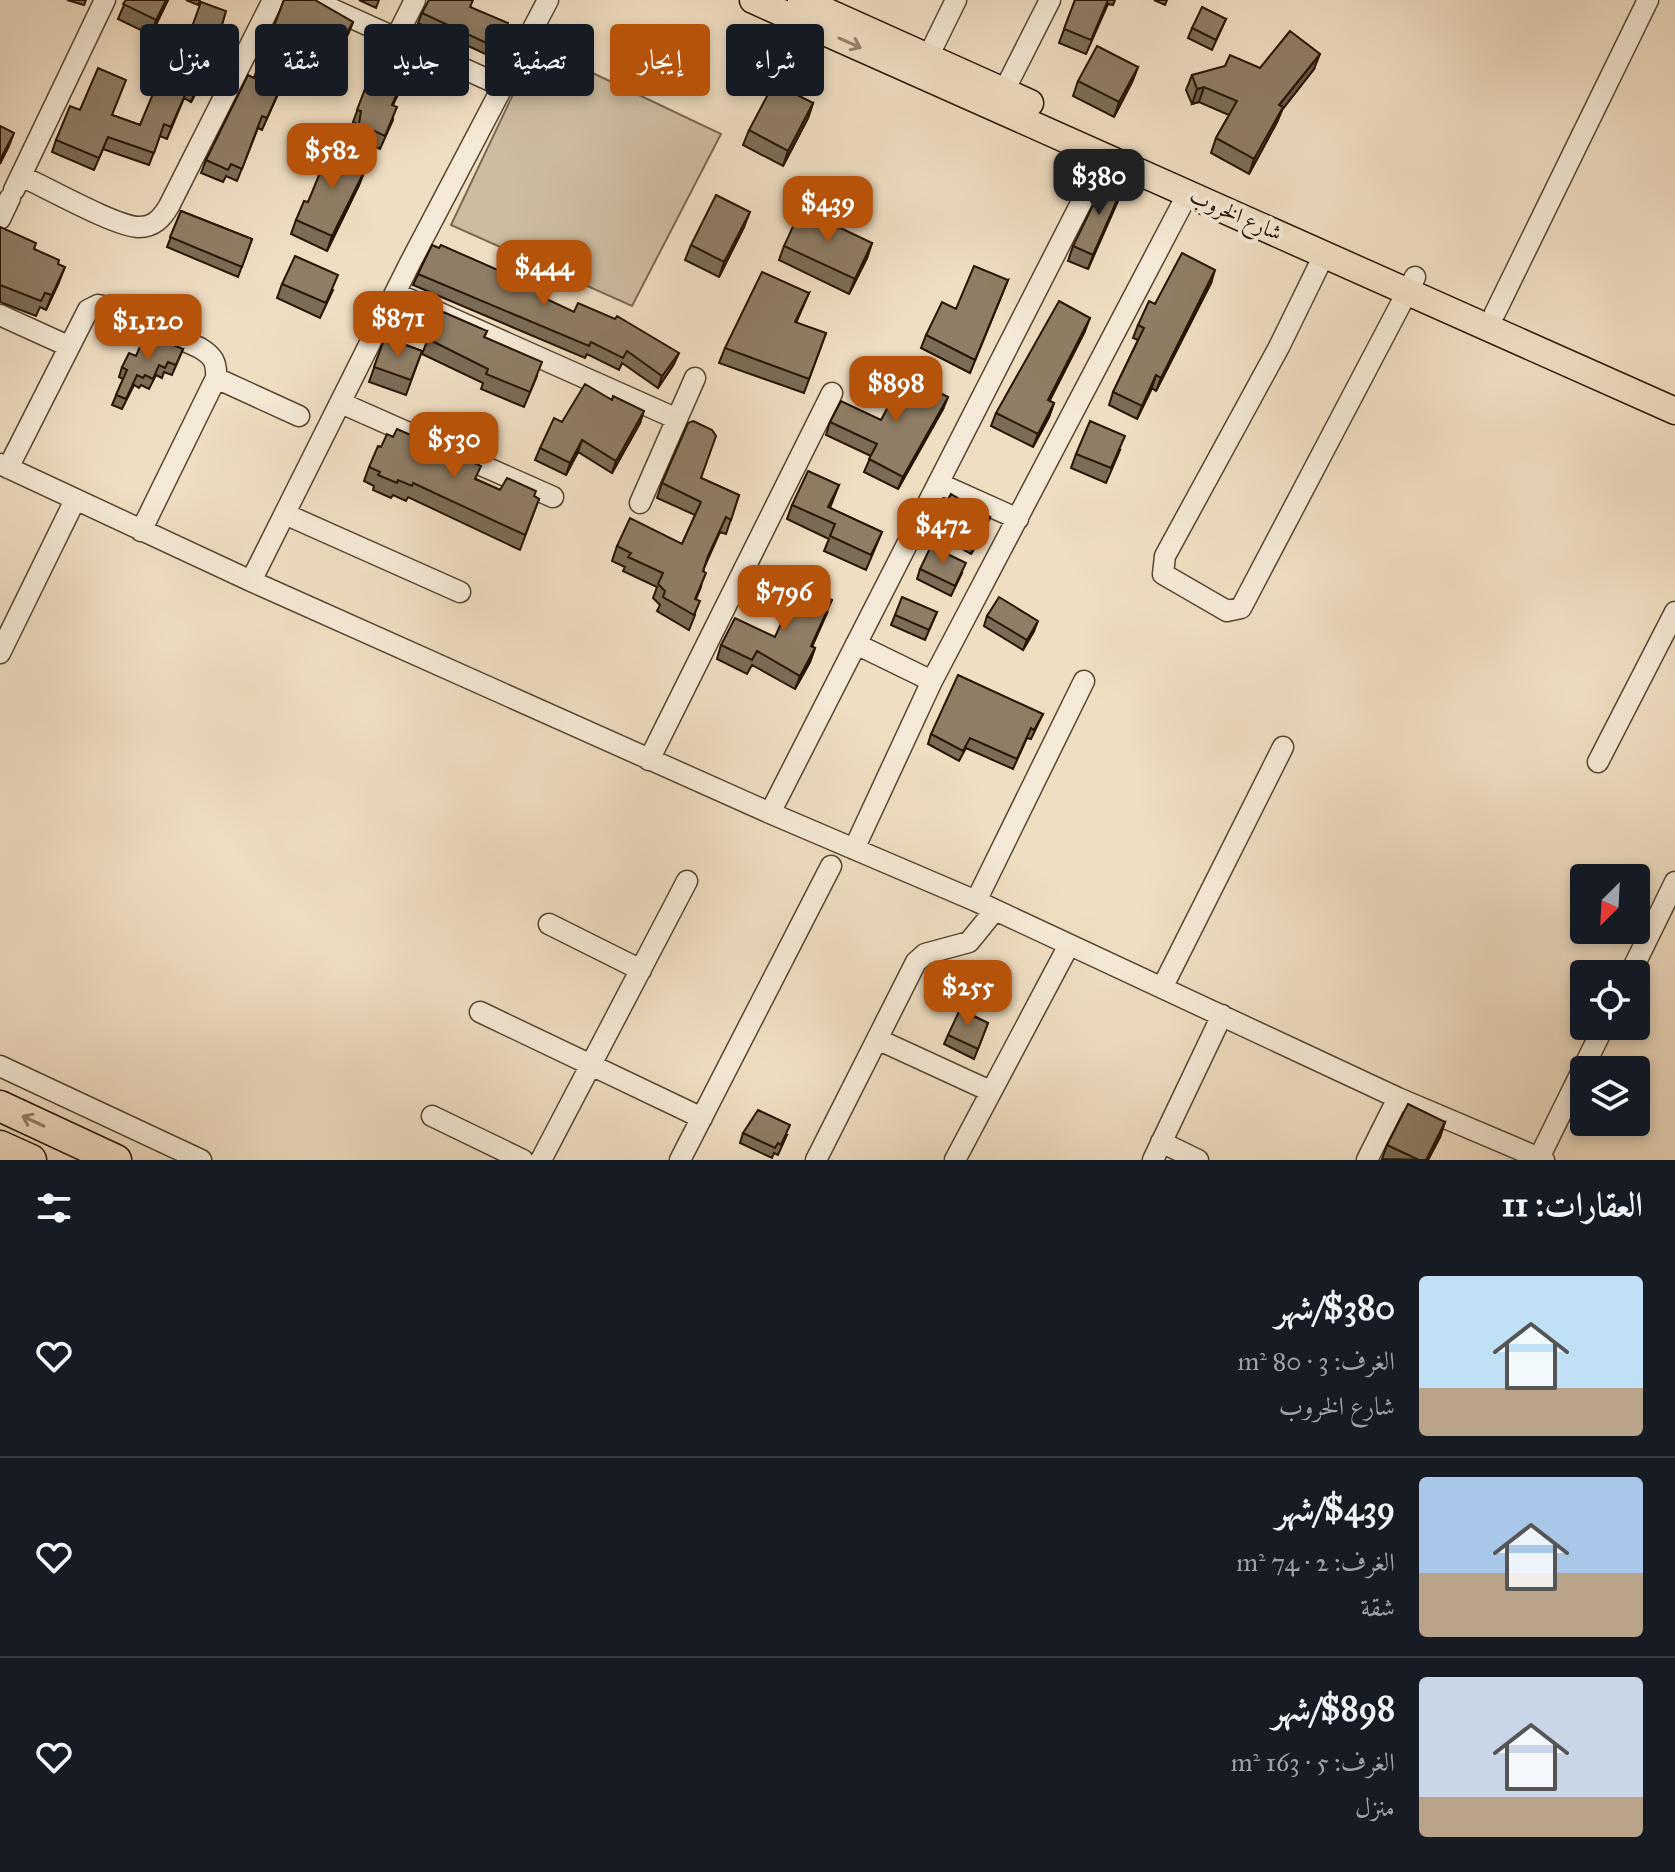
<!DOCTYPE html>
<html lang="ar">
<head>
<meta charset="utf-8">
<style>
	:root { --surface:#171b24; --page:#242831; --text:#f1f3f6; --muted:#9ea1a6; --line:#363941; --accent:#b45309 }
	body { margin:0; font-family:"IM FELL Great Primer",Amiri,serif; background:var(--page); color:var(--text); direction:rtl; height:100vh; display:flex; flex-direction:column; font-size:30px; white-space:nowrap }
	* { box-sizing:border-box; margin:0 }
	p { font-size:26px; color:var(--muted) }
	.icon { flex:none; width:44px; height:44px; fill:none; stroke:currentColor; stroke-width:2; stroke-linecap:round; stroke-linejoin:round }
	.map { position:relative; height:1160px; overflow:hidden; direction:ltr }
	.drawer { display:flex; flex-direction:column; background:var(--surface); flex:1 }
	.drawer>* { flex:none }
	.banner { position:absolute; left:24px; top:24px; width:800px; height:72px; direction:rtl; display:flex; gap:16px }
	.needle { width:52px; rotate:204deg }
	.buttons { position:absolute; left:1570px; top:864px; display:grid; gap:16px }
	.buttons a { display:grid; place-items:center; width:80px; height:80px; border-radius:8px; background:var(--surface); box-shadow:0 4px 12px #0003; font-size:40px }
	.price { position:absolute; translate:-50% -68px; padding:0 18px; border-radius:16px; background:var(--accent); color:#fff; font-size:26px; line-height:52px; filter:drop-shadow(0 2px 4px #0008) }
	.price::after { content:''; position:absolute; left:50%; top:48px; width:24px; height:18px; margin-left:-12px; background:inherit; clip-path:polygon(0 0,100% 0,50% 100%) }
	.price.on { background:#222; color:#fff }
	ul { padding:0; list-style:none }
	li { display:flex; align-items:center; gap:24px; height:200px; padding:0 32px }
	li+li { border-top:2px solid var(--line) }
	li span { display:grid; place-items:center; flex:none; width:224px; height:160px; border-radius:8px; color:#555 }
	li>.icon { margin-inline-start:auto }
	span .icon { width:96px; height:96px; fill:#fffc; stroke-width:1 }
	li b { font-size:34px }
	h2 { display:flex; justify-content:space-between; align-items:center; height:96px; padding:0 32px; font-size:34px }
	.pill { padding:0 28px; border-radius:8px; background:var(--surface); box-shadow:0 4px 12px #0003; font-size:28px; line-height:72px }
	.pill.on { background:var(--accent); color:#fff }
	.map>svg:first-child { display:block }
	.green { fill:#cebca1; stroke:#7a6851; stroke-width:2 }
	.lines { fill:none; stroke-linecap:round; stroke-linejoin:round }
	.minor-casing { stroke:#584631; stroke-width:23 }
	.major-casing { stroke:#261401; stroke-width:29 }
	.highway-casing { stroke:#261401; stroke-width:33 }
	.minor { stroke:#f5ead7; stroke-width:20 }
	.major { stroke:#f0dec2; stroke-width:26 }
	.highway { stroke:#f0dec2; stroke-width:30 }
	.wall { fill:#7b6c57; stroke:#261401; stroke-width:2 }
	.shaded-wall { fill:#645847; stroke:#261401; stroke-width:2 }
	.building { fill:#8f7d65; stroke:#261401; stroke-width:2 }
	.oneway { stroke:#95836b }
	.labels { text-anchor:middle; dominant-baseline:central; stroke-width:8; stroke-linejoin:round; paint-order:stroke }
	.street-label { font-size:22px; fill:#261401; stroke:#f5ead7 }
</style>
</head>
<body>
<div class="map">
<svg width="1675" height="1160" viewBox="0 0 1675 1160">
	<rect width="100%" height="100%" fill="#f0dec2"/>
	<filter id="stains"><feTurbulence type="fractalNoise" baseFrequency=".0025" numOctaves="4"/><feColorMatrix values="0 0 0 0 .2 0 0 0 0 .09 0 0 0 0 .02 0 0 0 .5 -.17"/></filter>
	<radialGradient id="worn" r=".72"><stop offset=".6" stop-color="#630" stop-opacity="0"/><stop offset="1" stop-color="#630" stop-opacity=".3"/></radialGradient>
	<path class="green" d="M536 46 721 134 632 306 451 225Z"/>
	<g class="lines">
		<g class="minor-casing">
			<path id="minor" d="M312 0 502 86
				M396 38 415 0
				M928 57 956 0
				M1004 91 1050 0
				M21 176C46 187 116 227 139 227 154 227 162 218 169 206L273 0
				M14 190 105 0
				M0 219 10 198
				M1325 253 1279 347 1165 556 1163 574 1227 611 1241 608 1415 277
				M395 293 677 419
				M1495 313 1648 0
				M0 315 68 346
				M216 378 299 416
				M341 403 553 497
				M0 464 251 581 770 813 976 901 1398 1098 1544 1160
				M8 468 88 310 98 305 110 307 200 348C213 356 217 362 216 378L141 531
				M938 483 1018 519
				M640 503 695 378
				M285 514 460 592
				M251 581 410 263 548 0
				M856 644 932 681
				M0 653 75 500
				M649 760 832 393
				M1598 762 1675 612
				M770 813 1105 156
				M854 849 932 681 1188 193
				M976 901 1084 681
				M549 924 641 970
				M1630 974 1675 882
				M1162 988 1283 747
				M480 1012 702 1118
				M877 1039 990 1091
				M0 1066 201 1160
				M432 1116 523 1160
				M1161 1142 1198 1160
				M1539 1158 1604 1026
				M541 1160 687 881
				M680 1160 831 866
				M816 1160 916 962 925 954 969 942 995 910
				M955 1160 1069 945
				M1153 1160 1222 1015
				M1367 1160 1398 1098"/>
		</g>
		<g class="major-casing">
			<path id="major" d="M753 0 1675 411
				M801 0 1030 103"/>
		</g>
		<g class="highway-casing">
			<path id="highway" d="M0 1106 116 1160
				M0 1146 31 1160"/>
		</g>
		<use href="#minor" class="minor"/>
		<use href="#major" class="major"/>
		<use href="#highway" class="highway"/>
	</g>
	<path class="wall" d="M67 0H86L84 5Z
		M126 0H168L151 35 118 19Z
		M186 0H200L198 5Z
		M284 0 353 22 348 34 332 65 299 48 286 84 283 83 262 130 258 128 237 181 226 176 223 182 201 173 206 160 254 78Z
		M359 0H379L376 8Z
		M1075 0H1115L1113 5 1108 4 1086 54 1059 43Z
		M1154 0H1167L1165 5Z
		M471 7 504 33 494 58 418 23 422 13Z
		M1226 19 1212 50 1188 38 1192 28Z
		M381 47 398 59 405 68 404 82 393 105V120L380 149 354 137 357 124 353 122Z
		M1138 67 1132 82 1114 117 1073 96 1078 81Z
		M1260 68 1314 69 1282 110 1277 122 1249 174 1211 153 1216 138 1229 115 1199 102 1192 104 1186 90 1192 75Z
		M207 72 191 102 184 98 167 139 160 136 149 165 103 149 94 170 52 152 56 140 80 110 112 115 140 125 161 86Z
		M813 103 808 118 783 166 743 145 749 130Z
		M365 170 359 185 327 251 291 234 296 220 308 202Z
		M1124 184 1088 269 1068 261 1073 246Z
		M181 211 252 239 238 277 167 247Z
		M0 227 58 264 59 282 46 310 40 307 36 316 0 302Z
		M744 227 719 277 685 260 691 245Z
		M872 243 867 258 849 294 779 260 784 246Z
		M418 274 540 296 674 364 658 388 622 363 619 370 587 354 585 358 413 285Z
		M1008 280 970 373 921 348 926 335 956 309Z
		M1211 283 1156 391 1152 388 1137 419 1109 405 1113 392 1138 340 1133 338 1138 325 1155 304Z
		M282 284 333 290 320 318 277 298Z
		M809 293 796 323 826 333 804 393 719 363 725 348Z
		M487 331 484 338 537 376 524 407 481 389 483 383 422 354 428 339Z
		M1085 331 1049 401 1054 403 1049 417 1033 447 991 426 996 413Z
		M385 337 422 351 406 395 369 382Z
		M183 349 172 375 164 372 162 378 156 375 149 389 141 385 139 388 134 385 122 409 112 405 123 379 119 377 122 367 136 356Z
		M943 409 898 489 864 472 871 456 826 435 830 422 881 420Z
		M640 423 612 473 578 452 566 475 535 460 540 448Z
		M1120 450 1106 483 1071 468 1076 454Z
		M369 467 476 479 500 490 534 496 539 499 520 550 408 497 406 501 393 495 391 498 373 490 374 486 364 481Z
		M701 478 739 495 726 534 720 532 704 568 701 587 696 599 695 615 689 630 657 611 660 605 653 598 657 587 623 571 625 567 612 561 617 546 682 544 695 515 657 498 662 483Z
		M839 485 830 508 882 532 866 570 824 551 829 539 787 519 792 505Z
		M938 517H990L984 532 971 554 932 532Z
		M920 569 962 573 951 596 917 579Z
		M937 612 925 640 891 625 895 615Z
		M827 613 812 647 815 648 810 662 795 689 752 665 747 674 717 659 721 645 775 637Z
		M987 616 1034 631 1023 650 984 626Z
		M1043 714 1031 739 1027 738 1013 769 966 748 959 761 928 744 931 734Z
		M972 1015 988 1023 974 1059 944 1044 948 1035Z
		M1445 1122 1440 1137 1428 1160 1382 1159 1387 1145Z
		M743 1133 787 1135 778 1155 774 1153 772 1158 740 1143Z"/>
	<path class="shaded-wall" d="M166 0H168L151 35 156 20Z
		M353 22 348 34 332 65 336 53Z
		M1320 54 1314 69 1282 110 1277 122 1249 174 1254 159 1279 105Z
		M212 60 207 72 191 102 196 90Z
		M1138 67 1132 82 1114 117 1119 102Z
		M1204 87 1199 102 1192 104 1197 89Z
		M813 103 808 118 783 166 788 151Z
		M14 133 9 146 0 164V160Z
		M365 170 359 185 327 251 332 236Z
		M1124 184 1119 199 1088 269 1093 255Z
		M750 212 744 227 719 277 724 262Z
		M872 243 867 258 849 294 855 279Z
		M65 267 59 282 46 310 52 295Z
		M1215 270 1211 283 1156 391 1161 378Z
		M1090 318 1085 331 1043 414 1048 400Z
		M679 353 674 364 658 388 662 376Z
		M1156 375 1152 388 1137 419 1142 406Z
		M948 397 943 409 898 489 903 477Z
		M1054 403 1049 417 1033 447 1038 434Z
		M644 411 640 423 612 473 616 461Z
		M582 440 578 452 566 475 570 463Z
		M990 517 984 532 971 554 977 540Z
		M1038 621 1034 631 1023 650 1027 640Z
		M815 648 810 662 795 689 800 676Z
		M1445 1122 1440 1137 1428 1160H1426Z"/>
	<path class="building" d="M126 0H166L156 20 123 4Z
		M284 0H315L353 22 336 53 303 36 291 72 288 71 267 118 262 116 242 169 231 164 228 170 206 160 248 75 254 78Z
		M429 0H473L470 7 508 23 497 48 422 13Z
		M1075 0H1108L1091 40 1064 29Z
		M201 2 226 11 212 60 196 90 189 86 171 127 164 124 154 153 108 137 99 158 56 140 70 106 80 110 98 68 126 80 112 115 140 125 157 84 161 86 185 46Z
		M1202 7 1226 19 1216 40 1192 28Z
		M1290 31 1320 54 1279 105 1283 107 1254 159 1216 138 1237 101 1204 87 1197 89 1192 75 1225 66 1230 55 1260 68Z
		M1097 46 1138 67 1119 102 1078 81Z
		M381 47 400 56 398 59 407 62 405 67 408 69 392 105 397 107 385 136 359 124 361 111 357 110Z
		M774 83 813 103 788 151 749 130Z
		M0 126 14 133 0 160Z
		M331 146 365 162V170L332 236 296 220 304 201 308 202Z
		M1107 177 1124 184 1093 255 1073 246Z
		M716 195 750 212 724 262 691 245Z
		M801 209 872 243 855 279 784 246Z
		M181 211 252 239 242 267 170 237Z
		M0 227 36 243 34 249 59 260 58 264 65 267 52 295 45 293 41 301 0 285Z
		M432 245 439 248 441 245 543 290 540 296 574 312 578 303 615 319 617 316 679 353 662 376 627 351 623 358 591 342 589 346 418 274Z
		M1182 253 1215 270 1161 378 1156 375 1142 406 1113 392 1144 328 1138 325 1149 301 1155 304Z
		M295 256 338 275 326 303 282 284Z
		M974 266 1008 280 975 360 926 335 942 302 956 309Z
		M762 272 809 293 795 322 826 333 809 379 725 348Z
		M1059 301 1090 318 1048 400 1054 403 1038 434 996 413Z
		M441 311 487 331 484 337 542 362 530 392 486 374 488 369 428 339Z
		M146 333 183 349 176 365 168 362 165 368 159 365 153 379 145 375 143 378 137 375 126 399 116 395 127 370 122 367 129 353 136 356Z
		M385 337 422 351 411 380 374 367Z
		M905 375 948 397 903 477 869 459 877 444 830 422 841 401 881 420Z
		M585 384 612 400 613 396 644 411 616 461 582 440 570 463 540 448 554 418 562 422Z
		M693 421 712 430 716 436 701 478 739 495 731 520 726 517 708 556 703 571 706 573 695 599 700 601 694 615 663 597 665 591 658 584 663 573 628 557 631 553 617 546 630 518 682 544 701 502 662 483 688 423Z
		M1090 421 1125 436 1111 468 1076 454Z
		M397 429 481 466 475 479 500 490 507 478 536 491 534 496 539 499 525 535 413 483 412 486 398 480 397 483 378 475 380 472 369 467 378 446 381 447 387 434 393 437Z
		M808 471 839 485 828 507 882 532 871 555 830 536 835 524 792 505Z
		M951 494 990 517 977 540 938 517Z
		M931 546 966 563 955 586 920 569Z
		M798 585 832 600 811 646 815 648 800 676 757 651 752 660 721 645 735 618 775 637Z
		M902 597 937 612 929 630 895 615Z
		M999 597 1038 621 1027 640 987 616Z
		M958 675 1043 714 1034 730 1031 728 1017 759 970 738 963 751 931 734Z
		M962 1005 974 1011 971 1015 988 1023 978 1049 948 1035Z
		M1408 1104 1445 1122 1426 1160H1419L1387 1145Z
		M758 1110 790 1125 781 1145 778 1143 775 1148 743 1133Z"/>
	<defs><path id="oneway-shaft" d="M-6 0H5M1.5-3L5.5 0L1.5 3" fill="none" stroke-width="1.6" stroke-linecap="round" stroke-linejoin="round" transform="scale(2)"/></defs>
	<g class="oneway">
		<use href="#oneway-shaft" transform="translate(850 43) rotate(24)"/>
		<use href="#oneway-shaft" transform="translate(33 1121) rotate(-155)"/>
	</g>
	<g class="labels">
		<g class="street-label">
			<text transform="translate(1236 214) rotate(24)">شارع الخروب</text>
		</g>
	</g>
	<rect width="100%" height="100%" filter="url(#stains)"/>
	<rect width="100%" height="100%" fill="url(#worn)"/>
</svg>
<div class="buttons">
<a><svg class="needle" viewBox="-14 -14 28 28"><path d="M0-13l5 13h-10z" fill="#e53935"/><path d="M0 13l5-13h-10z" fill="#9ea1a6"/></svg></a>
<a><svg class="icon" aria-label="locate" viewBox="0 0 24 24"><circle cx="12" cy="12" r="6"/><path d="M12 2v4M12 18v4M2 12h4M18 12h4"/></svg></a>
<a><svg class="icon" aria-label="layers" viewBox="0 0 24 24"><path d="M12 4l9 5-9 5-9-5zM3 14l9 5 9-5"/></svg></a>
</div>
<b class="price" style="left:332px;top:191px">$582</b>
<b class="price on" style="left:1099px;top:217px">$380</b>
<b class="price" style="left:828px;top:244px">$439</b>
<b class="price" style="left:544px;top:308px">$444</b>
<b class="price" style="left:398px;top:359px">$871</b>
<b class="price" style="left:148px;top:362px">$1,120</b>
<b class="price" style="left:896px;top:424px">$898</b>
<b class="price" style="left:454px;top:480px">$530</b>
<b class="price" style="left:943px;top:566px">$472</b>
<b class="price" style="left:784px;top:633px">$796</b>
<b class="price" style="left:968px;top:1028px">$255</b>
<div class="banner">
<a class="pill">شراء</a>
<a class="pill on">إيجار</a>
<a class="pill">تصفية</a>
<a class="pill">جديد</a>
<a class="pill">شقة</a>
<a class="pill">منزل</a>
</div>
</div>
<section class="drawer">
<h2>العقارات: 11<svg class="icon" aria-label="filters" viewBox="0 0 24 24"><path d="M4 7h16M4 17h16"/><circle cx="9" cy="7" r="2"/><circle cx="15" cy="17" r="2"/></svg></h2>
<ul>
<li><span style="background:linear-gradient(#bfe0f5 70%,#b9a48a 0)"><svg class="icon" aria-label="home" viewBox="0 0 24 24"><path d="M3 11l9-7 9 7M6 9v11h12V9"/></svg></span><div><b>$380/شهر</b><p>الغرف: 3 · 80 m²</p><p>شارع الخروب</p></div><svg class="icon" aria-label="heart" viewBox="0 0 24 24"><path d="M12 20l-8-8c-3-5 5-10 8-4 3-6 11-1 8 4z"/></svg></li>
<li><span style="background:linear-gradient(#a9c7e8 60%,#b9a48a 0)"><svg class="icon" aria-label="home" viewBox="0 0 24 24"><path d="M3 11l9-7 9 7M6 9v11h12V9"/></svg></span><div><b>$439/شهر</b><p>الغرف: 2 · 74 m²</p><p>شقة</p></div><svg class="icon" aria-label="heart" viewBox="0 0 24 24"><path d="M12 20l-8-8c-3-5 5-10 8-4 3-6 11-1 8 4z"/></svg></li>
<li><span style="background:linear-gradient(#c9d6e8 75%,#b9a48a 0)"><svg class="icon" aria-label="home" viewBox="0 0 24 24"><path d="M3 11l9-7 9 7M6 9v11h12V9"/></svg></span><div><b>$898/شهر</b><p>الغرف: 5 · 163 m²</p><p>منزل</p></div><svg class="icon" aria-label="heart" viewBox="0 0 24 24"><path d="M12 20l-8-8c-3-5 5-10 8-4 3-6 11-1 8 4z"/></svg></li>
</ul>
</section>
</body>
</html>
